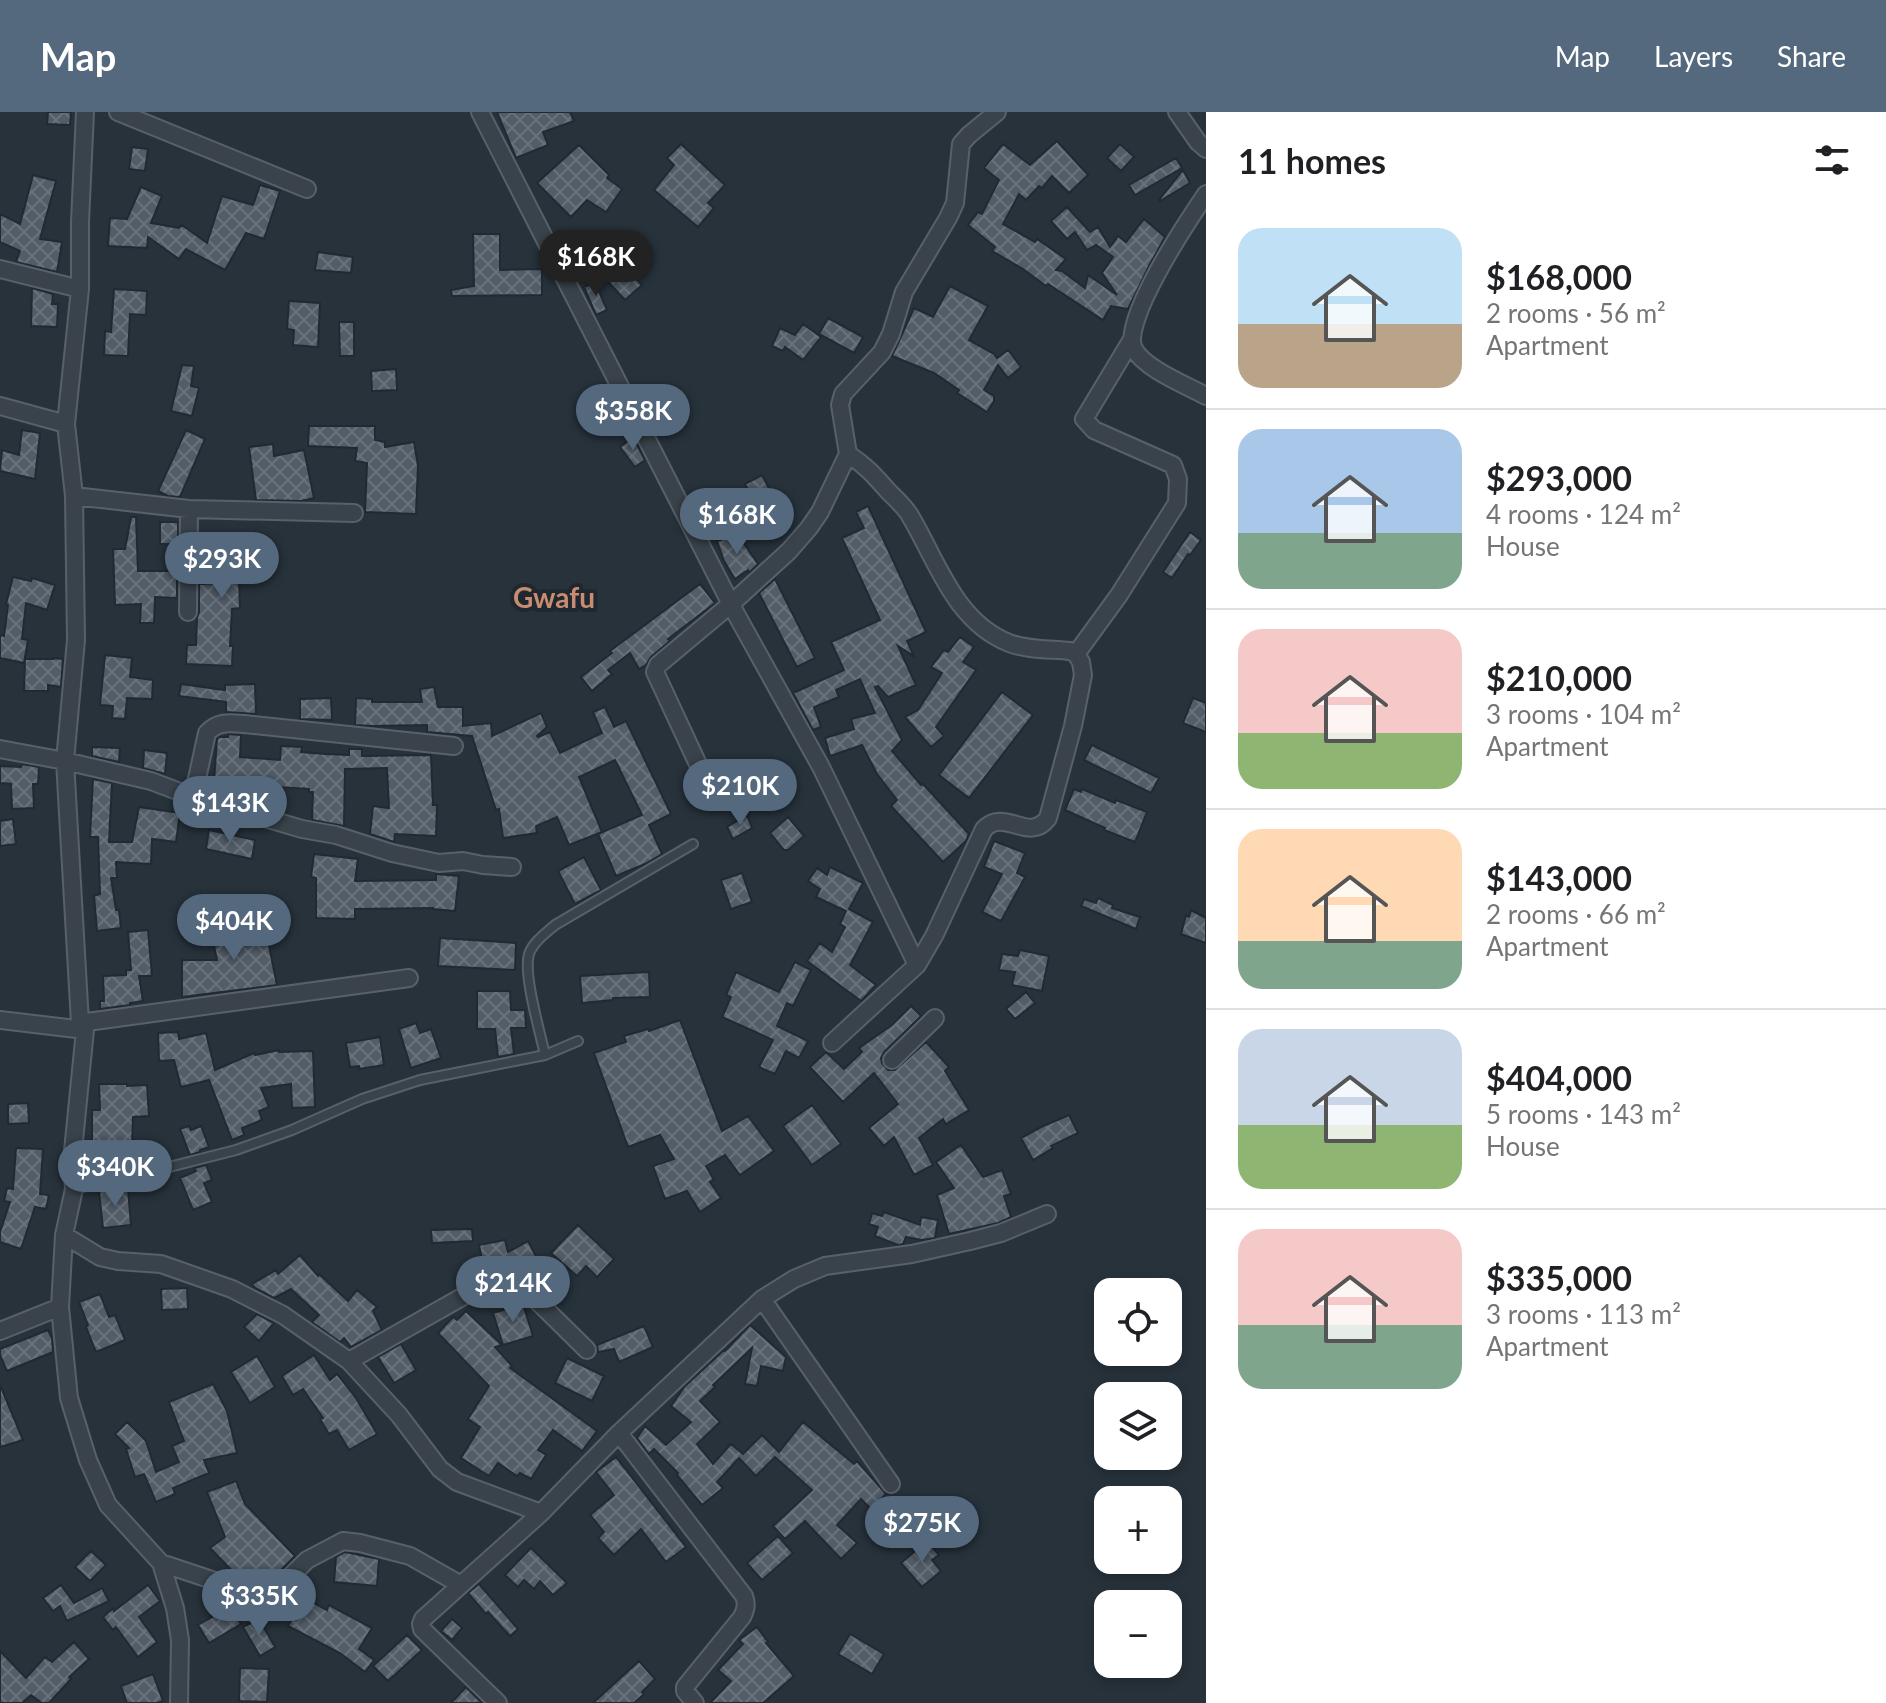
<!DOCTYPE html>
<html lang="en">
<head>
<meta charset="utf-8">
<style>
	:root { --surface:#fff; --page:#f6f6f6; --text:#202124; --muted:#757577; --line:#e0e0e0; --accent:#55697e }
	body { margin:0; font-family:Lato,sans-serif; background:var(--page); color:var(--text); height:100vh; display:flex; flex-direction:column; font-size:30px; white-space:nowrap }
	* { box-sizing:border-box; margin:0 }
	p { font-size:26px; color:var(--muted) }
	.icon { flex:none; width:44px; height:44px; fill:none; stroke:currentColor; stroke-width:2; stroke-linecap:round; stroke-linejoin:round }
	.map { position:relative; flex:1; overflow:hidden }
	.panel { display:flex; flex-direction:column; background:var(--surface); width:680px }
	.panel>* { flex:none }
	.controls { position:absolute; left:1094px; top:1166px; display:grid; gap:16px }
	.controls a { display:grid; place-items:center; width:88px; height:88px; border-radius:16px; background:var(--surface); box-shadow:0 4px 12px #0003; font-size:40px }
	.price { position:absolute; translate:-50% -68px; padding:0 18px; border-radius:28px; background:var(--accent); color:#fff; font-size:26px; line-height:52px; filter:drop-shadow(0 2px 4px #0008) }
	.price::after { content:''; position:absolute; left:50%; top:48px; width:24px; height:18px; margin-left:-12px; background:inherit; clip-path:polygon(0 0,100% 0,50% 100%) }
	.price.current { background:#222; color:#fff }
	ul { padding:0; list-style:none }
	li { display:flex; align-items:center; gap:24px; height:200px; padding:0 32px }
	li+li { border-top:2px solid var(--line) }
	li span { display:grid; place-items:center; flex:none; width:224px; height:160px; border-radius:24px; color:#555 }
	li>.icon { margin-inline-start:auto }
	span .icon { width:96px; height:96px; fill:#fffc; stroke-width:1 }
	li b { font-size:34px }
	h2 { display:flex; justify-content:space-between; align-items:center; height:96px; padding:0 32px; font-size:34px }
	header { display:flex; align-items:center; gap:48px; box-sizing:border-box; height:112px; padding:0 40px; background:var(--accent); color:#fff }
	header strong { font-size:38px }
	nav { display:flex; gap:44px; margin-inline-start:auto; font-size:28px }
	main { display:flex; flex:1; min-height:0 }
	.map>svg:first-child { display:block }
	.building { fill:url(#building-cross-hatch); stroke:#212a32; stroke-width:2 }
	.lines { fill:none; stroke-linecap:round; stroke-linejoin:round }
	.lane-casing { stroke:#586169; stroke-width:12 }
	.street-casing { stroke:#586169; stroke-width:20 }
	.lane { stroke:#3a434b; stroke-width:8 }
	.street { stroke:#3a434b; stroke-width:16 }
	.labels { text-anchor:middle; dominant-baseline:central; stroke-width:8; stroke-linejoin:round; paint-order:stroke }
	.quarter-label { font-size:28px; font-weight:bold; fill:#c88c70; stroke:#1f2830 }
</style>
</head>
<body>
<header>
<strong>Map</strong>
<nav><a>Map</a><a>Layers</a><a>Share</a></nav>
</header>
<main>
<div class="map">
<svg width="1206" height="1591" viewBox="0 0 1206 1591">
	<defs>
		<pattern id="building-cross-hatch" width="8" height="8" patternUnits="userSpaceOnUse" patternTransform="scale(2)"><rect width="8" height="8" fill="#525d68"/><path d="M0 0l8 8M0 8l8-8" fill="none" stroke="#69727c"/></pattern>
	</defs>
	<rect width="100%" height="100%" fill="#27323b"/>
	<path class="building" d="M48 0H71L70 13 47 12Z
		M497 0H570L574 9 543 20 548 33 516 46Z
		M1057 29 1088 63 1069 81 1052 64 1042 76 1039 74 1026 88 1019 82 1003 112 1035 130 1037 127 1066 147 1056 158 1062 159 1085 176 1088 163 1117 183 1102 161 1113 145 1096 133 1087 138 1075 120 1067 127 1051 109 1067 95 1090 120 1098 115 1110 135 1118 124 1126 130 1144 107 1165 125 1149 154 1128 197 1111 194 1103 208 1048 172 1046 174 1023 157 992 139 995 135 968 113 978 100 982 102 999 68 984 56 1003 32 1030 53Z
		M681 32 725 73 708 91 714 96 698 115 654 78 674 53 667 46Z
		M1120 32 1134 45 1121 59 1107 46Z
		M579 33 609 63 607 66 622 77 606 100 587 88 571 105 537 71Z
		M132 35 148 37 145 59 129 57Z
		M1176 46 1182 56 1135 83 1129 73Z
		M1183 58 1190 71 1160 89 1159 88Z
		M33 63 56 69 40 127 62 130 57 160 16 150 20 139 0 130V102L20 112Z
		M260 73 280 79 264 127 246 121 225 158 186 137 179 147 148 125 147 136 108 134 110 106 127 107 141 75 162 84 151 111 179 116 182 113 207 131 222 84 253 93Z
		M473 122H500V158L542 157V183L452 184 451 178 474 174Z
		M318 140 353 145 351 161 315 158Z
		M616 145 642 173 625 188 600 161Z
		M595 170 607 198 596 203 584 175Z
		M950 174 988 194 969 228 994 242 997 246 1008 238 1021 255 1008 266 998 253 984 278 994 284V289L987 300 957 281 959 278 934 261 892 244 914 196 933 205Z
		M32 176 53 182 52 192H58L57 215 31 214Z
		M114 177 147 179 146 203 130 202 128 244 104 243 105 219 111 220Z
		M289 189 320 191 318 235 293 233 294 218 287 217Z
		M828 206 863 225 854 241 819 222Z
		M339 210H354V244H340Z
		M803 212 821 225 803 248 785 235 783 239 772 234 780 216 795 223Z
		M182 253 194 254 191 274 199 276 192 304 171 299Z
		M396 257 397 278 372 279 371 259Z
		M309 314H375V328L385 330V335L414 330 418 354 416 402 365 400 367 351 355 349 357 336 308 334Z
		M22 318 40 321 35 367 0 359 2 338 19 343Z
		M186 318 205 327 180 385 168 384 158 379Z
		M633 325 645 348 635 355 620 335Z
		M273 332 274 344 304 338 314 386 301 389 256 388 249 335Z
		M762 363 779 395 761 404 745 372Z
		M868 394 926 520 907 529 914 544 898 534 916 573 888 585 878 574 875 575 902 628 892 639 921 673 923 672 969 722 966 729 943 750 891 694 897 688 877 662 862 633 830 644 825 626 854 617 851 607 875 601 860 567 836 578 839 585 814 595 821 615 813 618 793 581 844 558 831 530 880 508 842 426 864 416 856 400Z
		M131 405H136L138 459H177V486L155 485 154 511H140L141 492 115 493 113 437H125Z
		M160 410H178V432H160Z
		M1190 420 1201 428 1190 443 1188 442 1172 466 1163 460Z
		M738 423 758 452 749 461 748 458 735 467 724 449 717 429Z
		M238 424V426L255 425 257 449H260L261 466 239 467 240 496 232 497 230 534H233L232 554 186 552 187 533H196L197 506 199 500V472L217 471 216 442H212L211 425Z
		M13 465 31 469 32 466 55 473 47 498 26 491 22 527 28 528 24 551 0 546V523L4 524 8 493 6 492Z
		M775 467 815 546 797 555 759 481Z
		M700 472 715 491 668 527 670 529 651 545 646 553 639 557 630 541 608 558 612 562 592 579 581 565 612 541 610 539Z
		M960 525 974 535 963 550 976 558 936 615 944 624 931 635 905 605 918 598 942 561 931 555 944 538 948 540Z
		M105 543 132 546 130 565 153 568 152 587 127 586 125 607 112 606 113 594 100 593Z
		M53 546 63 547 61 575 48 573V579H24L25 547H53Z
		M181 572 225 578V573L255 572 256 602 226 600V590L179 584Z
		M434 575 438 595H463V614L491 611 492 624 541 601 547 615 537 624 538 625 550 620 560 641 602 621 593 600 605 595 614 615 626 609 671 702 649 713 662 742 645 752 616 764 598 722 642 703 615 648 579 665 602 720 569 733 557 705 536 714 537 721 503 726 499 697 496 698 472 624 427 620V613L372 614 355 613 356 586 372 587V590H422L420 577Z
		M1002 580 1033 603 969 686 939 663Z
		M331 586 332 608 300 607V587Z
		M1193 586 1206 591V620L1183 611Z
		M228 622 241 623 240 645 280 648 281 634 302 635 301 640 326 642 349 643V637H362V644L431 643 433 693H437L436 724 395 722 394 730 370 722 373 694 389 696 387 656 345 657 344 714 312 708 313 680H309V677L279 675 275 698 206 677 208 668 214 669 217 627 219 625H228Z
		M1092 633 1159 666 1151 681 1084 648Z
		M92 635 120 636 119 650 92 644Z
		M144 638 167 641 165 662 143 656Z
		M22 652 39 655 38 672H33L34 696 12 697 11 672 0 671V654L21 655Z
		M93 667 112 671 109 730H132L139 695 180 701 176 730 152 727 151 752 116 750 117 766H111L116 798H119L121 816 97 819 94 784 100 782 98 725H90Z
		M1074 677 1081 680 1082 677 1115 691 1116 688 1147 700 1135 730 1104 718 1105 716 1065 698Z
		M747 703 752 716 733 727 727 715Z
		M788 705 804 724 788 738H784L770 721Z
		M13 707 16 732 0 734V709Z
		M209 718 255 728 252 747 206 737Z
		M994 729 1025 741 1017 761 1025 765 1001 809 982 800 1002 762 984 755Z
		M314 742 358 747 355 769 436 768V762L459 764 455 799 433 797V796L355 797V807L316 806V766L311 765Z
		M584 745 601 778 575 792 558 759Z
		M830 755 863 771 849 797 873 810 850 853 876 873 861 889 807 849 820 831 832 840 845 815 840 812 846 799 816 785 820 777 808 769 817 756 827 763Z
		M742 761 752 790 731 797 721 768Z
		M1098 786 1113 793 1112 796 1140 805 1136 817 1081 794 1084 787 1096 791Z
		M1191 798 1206 806V831L1181 822 1186 803 1189 805Z
		M239 800 267 801 266 819 277 873 182 885V848H217L214 834 238 829Z
		M148 818 152 864H139L143 889 130 891V893L100 897V889H104L103 864 126 863V858H131L128 820Z
		M440 826 516 831 515 858 438 854Z
		M1020 838 1049 844 1042 879 1012 873 1015 860 999 858 1002 842 1018 844Z
		M795 850 811 858 793 894 787 891 777 914 808 929 799 946 786 939 775 962 759 955 773 928 722 905 731 885 726 883 736 860 779 880Z
		M649 860 650 885 613 886V888L582 891 580 864Z
		M477 879H510L511 898H525L526 916H511L514 942 498 945 495 917H477Z
		M1026 880 1035 891 1015 907 1006 897Z
		M911 894 921 904 884 940 881 946 882 951 888 958H895L926 930 949 955 945 959 969 998 946 1012 943 1007 919 1026 933 1053 914 1063 894 1025 884 1034 869 1016 898 992 874 961 843 990 810 955 826 940 844 957 862 940 859 936 892 913Z
		M680 908 722 1019 748 1004 774 1039 740 1063 725 1043 706 1054 714 1068 710 1070 721 1086 700 1100 687 1079 665 1087 653 1054 674 1047 660 1023 628 1035 594 941 626 930 624 924 648 917 649 919Z
		M416 911 420 921 431 917 441 946 411 956 399 917Z
		M178 920 179 927 206 921 215 958 254 941 255 943 279 938V940L313 939 315 995 292 996 291 972 261 976 269 995 259 999 262 1008 242 1016 244 1023 232 1028 209 968 181 975 174 948 159 949 158 921Z
		M380 925 384 953 359 957V954L350 955 346 931Z
		M99 972H127V974L147 973 149 1004 133 1005 132 1034 119 1033 120 1060 98 1065 97 1061H95V1035H92V998H100Z
		M28 991 29 1011 8 1012V992Z
		M812 993 841 1032 812 1053 783 1014Z
		M1069 1003 1078 1021 1051 1034 1053 1036 1033 1048 1021 1026 1041 1015Z
		M189 1014 191 1018 201 1014 209 1035 200 1038V1040L190 1043 180 1017Z
		M961 1033 983 1065 1002 1058 1011 1082 1004 1084 1011 1105 998 1111 949 1122 937 1083 954 1076 936 1050Z
		M16 1036 43 1037 40 1082 49 1083 46 1097 35 1095 21 1137 0 1130V1120L10 1090 4 1089 7 1076 13 1077Z
		M206 1053 212 1068 204 1071 212 1090 193 1098 180 1066 196 1059 194 1056Z
		M120 1075V1078L128 1077 131 1113 103 1116 99 1079Z
		M884 1100 920 1113 921 1105 938 1108 935 1126 922 1128 906 1125 903 1132 898 1133 875 1124 878 1115 869 1112 872 1101 882 1104Z
		M578 1113 614 1147 597 1165 586 1154 577 1164 551 1141Z
		M472 1117 473 1129 432 1131 431 1118Z
		M505 1128 508 1140 528 1129 544 1160 530 1167 524 1164 522 1161 512 1163 495 1162 494 1155 484 1157 479 1133Z
		M300 1143 318 1164 319 1162 348 1189 357 1178 377 1195 373 1199 382 1218 351 1235 344 1226 340 1230 312 1210 319 1203 291 1177 274 1186 255 1176 252 1172 276 1158 278 1162Z
		M187 1176 188 1197 162 1198 161 1177Z
		M100 1182 109 1205 115 1203 125 1228 96 1240 86 1215 88 1213 79 1190Z
		M523 1192 533 1224 503 1233 493 1201Z
		M466 1199 502 1233 495 1235 512 1254 510 1256 597 1319 582 1339 553 1318 538 1338 546 1343 531 1367 520 1361 517 1364 498 1351 489 1364 461 1346 480 1315 468 1307 489 1274 438 1221 453 1205 457 1208Z
		M257 1202 274 1211 259 1229 244 1215Z
		M750 1213 786 1245 783 1259 761 1254 757 1274 745 1272 752 1236 713 1273 715 1275 700 1289 720 1310 697 1332 713 1352 731 1332 743 1342 762 1323 779 1340 803 1310 854 1352 857 1349 886 1382 871 1397 861 1387 837 1413 857 1431 841 1447 805 1409 785 1427 773 1414 812 1378 775 1345 756 1364 739 1346 717 1370 723 1376 702 1393 677 1363 678 1361 654 1337 649 1342 637 1326 645 1314 666 1333 691 1310 671 1294 685 1274 724 1238 725 1239Z
		M644 1214 653 1235 619 1250 614 1237 598 1240 597 1233Z
		M48 1218 52 1226 53 1240 7 1259 0 1243V1237Z
		M401 1232 416 1258 394 1271 378 1245Z
		M314 1243 330 1268 337 1262 356 1286 377 1322 349 1338 337 1318 329 1322 320 1307 323 1306 303 1277 293 1283 282 1264Z
		M257 1244 275 1275 250 1291 231 1260Z
		M567 1246 604 1264 592 1289 555 1271Z
		M213 1272 227 1299 237 1341 204 1348 209 1361 173 1376 175 1382 156 1390 144 1362 135 1365 126 1337 129 1336 115 1322 127 1310 146 1329 156 1360 179 1350 172 1334 184 1329 169 1290Z
		M0 1273 23 1328 0 1335Z
		M616 1345 686 1435 666 1450 641 1417 614 1443 598 1426 604 1420 590 1403 614 1383 596 1360Z
		M236 1369 245 1392 295 1444 275 1464 266 1463 273 1467 260 1475H255L240 1467 210 1436 225 1425 207 1380Z
		M778 1424 793 1441 762 1468 747 1451Z
		M927 1429 939 1443 932 1448 941 1459 922 1475 901 1451Z
		M531 1436 567 1471 553 1483 540 1469 534 1477 524 1468 518 1475 505 1463Z
		M91 1439 106 1453 90 1469 75 1455Z
		M345 1440 379 1447 377 1474 334 1470 336 1445Z
		M479 1472 518 1517 510 1524 488 1500 486 1502 468 1481Z
		M61 1473 74 1491 102 1476 109 1489 67 1509 60 1494 53 1499 43 1486Z
		M148 1473 160 1489 139 1505 157 1530 138 1545 116 1515 113 1518 103 1505 113 1496 114 1499Z
		M299 1483 327 1498 329 1493 372 1516 359 1537 374 1548 365 1560 340 1541 288 1514 293 1505 289 1502Z
		M226 1487 241 1512 209 1531 198 1513 212 1505 207 1498Z
		M259 1507 275 1535 260 1544 243 1515Z
		M452 1507 462 1516 452 1528 441 1519Z
		M757 1515 768 1530 766 1531 794 1564 763 1591H710L731 1569 718 1558 743 1532 739 1528Z
		M850 1522 884 1542 872 1562 838 1542Z
		M407 1523 422 1538 388 1569 373 1554Z
		M74 1530 89 1547 69 1565 71 1567 49 1591H42L31 1583 22 1591H0V1539L26 1566 45 1545 52 1550Z
		M639 1549 655 1567 642 1580 644 1582 634 1591H593Z
		M240 1556 269 1557 267 1590 239 1589Z
		M153 1562 163 1589 157 1591H127L121 1574Z
		M466 1575 482 1591H451Z"/>
	<g class="lines">
		<g class="lane-casing">
			<path id="lane" d="M545 943C540 920 523 862 529 842 533 830 546 821 555 813L693 732
				M75 1076 110 1070 236 1038 292 1018 362 987 420 968 545 943 578 929"/>
		</g>
		<g class="street-casing">
			<path id="street" d="M85 0 80 110V177L66 312 74 384 76 528 65 649 80 911 85 918 72 1049 74 1077 64 1123 60 1195 69 1286 88 1348 108 1393 161 1451 175 1496 180 1528 179 1591
				M118 0 307 77
				M480 0 736 502 821 655 917 853
				M1177 0 1198 30 1206 37
				M1206 82C1189 107 1120 210 1134 237 1145 257 1186 273 1206 284
				M0 157 80 177
				M0 294 66 312
				M74 384 189 397 354 401
				M188 500 189 397
				M1076 542 1119 483 1177 391 1178 367 1173 353 1094 318 1084 307 1131 229
				M0 637 65 649 151 669 193 685 302 717 336 723 392 741 439 751 463 749 483 753 512 755
				M710 678 655 560 658 553 731 492 789 439 809 416 820 400 848 342 840 293 843 282 882 240 891 222 904 180 948 106 955 91 961 32 969 23 997 0
				M193 685 207 621C218 609 229 611 244 612L454 634
				M0 908 85 918
				M80 911 409 866
				M832 931 917 853 934 824 984 717C1005 695 1029 732 1048 706L1073 614 1083 563 1081 550 1076 542 1070 539C1050 537 1027 538 1009 531 954 509 937 448 909 402 903 393 895 386 888 379 874 363 866 354 848 342
				M892 948 935 906
				M64 1123 100 1145 118 1149 161 1152 232 1177 283 1203 349 1249 399 1303 440 1357 457 1370 541 1401
				M762 1187 891 1372
				M0 1219 60 1195
				M349 1249 485 1172 523 1175 587 1238
				M619 1321 744 1484C747 1492 746 1497 742 1505L685 1575V1579L695 1591
				M161 1451 230 1474 252 1486H263L277 1478 307 1448 343 1429 360 1431 410 1444 461 1473
				M498 1591 422 1517 421 1512 423 1507 541 1401 619 1321 762 1187 794 1167 825 1154 912 1142 970 1129 1001 1121 1047 1102"/>
		</g>
		<use href="#lane" class="lane"/>
		<use href="#street" class="street"/>
	</g>
	<g class="labels">
		<g class="quarter-label">
			<text x="554" y="485">Gwafu</text>
		</g>
	</g>
</svg>
<div class="controls">
<a><svg class="icon" aria-label="locate" viewBox="0 0 24 24"><circle cx="12" cy="12" r="6"/><path d="M12 2v4M12 18v4M2 12h4M18 12h4"/></svg></a>
<a><svg class="icon" aria-label="layers" viewBox="0 0 24 24"><path d="M12 4l9 5-9 5-9-5zM3 14l9 5 9-5"/></svg></a>
<a>+</a>
<a>−</a>
</div>
<b class="price current" style="left:596px;top:186px">$168K</b>
<b class="price" style="left:633px;top:340px">$358K</b>
<b class="price" style="left:737px;top:444px">$168K</b>
<b class="price" style="left:222px;top:488px">$293K</b>
<b class="price" style="left:740px;top:715px">$210K</b>
<b class="price" style="left:230px;top:732px">$143K</b>
<b class="price" style="left:234px;top:850px">$404K</b>
<b class="price" style="left:115px;top:1096px">$340K</b>
<b class="price" style="left:513px;top:1212px">$214K</b>
<b class="price" style="left:922px;top:1452px">$275K</b>
<b class="price" style="left:259px;top:1525px">$335K</b>
</div>
<section class="panel">
<h2>11 homes<svg class="icon" aria-label="filters" viewBox="0 0 24 24"><path d="M4 7h16M4 17h16"/><circle cx="9" cy="7" r="2"/><circle cx="15" cy="17" r="2"/></svg></h2>
<ul>
<li><span style="background:linear-gradient(#bfe0f5 60%,#b9a48a 0)"><svg class="icon" aria-label="home" viewBox="0 0 24 24"><path d="M3 11l9-7 9 7M6 9v11h12V9"/></svg></span><div><b>$168,000</b><p>2 rooms · 56 m²</p><p>Apartment</p></div></li>
<li><span style="background:linear-gradient(#a9c7e8 65%,#7fa58c 0)"><svg class="icon" aria-label="home" viewBox="0 0 24 24"><path d="M3 11l9-7 9 7M6 9v11h12V9"/></svg></span><div><b>$293,000</b><p>4 rooms · 124 m²</p><p>House</p></div></li>
<li><span style="background:linear-gradient(#f6c9c9 65%,#8fb573 0)"><svg class="icon" aria-label="home" viewBox="0 0 24 24"><path d="M3 11l9-7 9 7M6 9v11h12V9"/></svg></span><div><b>$210,000</b><p>3 rooms · 104 m²</p><p>Apartment</p></div></li>
<li><span style="background:linear-gradient(#ffd9b3 70%,#7fa58c 0)"><svg class="icon" aria-label="home" viewBox="0 0 24 24"><path d="M3 11l9-7 9 7M6 9v11h12V9"/></svg></span><div><b>$143,000</b><p>2 rooms · 66 m²</p><p>Apartment</p></div></li>
<li><span style="background:linear-gradient(#c9d6e8 60%,#8fb573 0)"><svg class="icon" aria-label="home" viewBox="0 0 24 24"><path d="M3 11l9-7 9 7M6 9v11h12V9"/></svg></span><div><b>$404,000</b><p>5 rooms · 143 m²</p><p>House</p></div></li>
<li><span style="background:linear-gradient(#f6c9c9 60%,#7fa58c 0)"><svg class="icon" aria-label="home" viewBox="0 0 24 24"><path d="M3 11l9-7 9 7M6 9v11h12V9"/></svg></span><div><b>$335,000</b><p>3 rooms · 113 m²</p><p>Apartment</p></div></li>
</ul>
</section>
</main>
</body>
</html>
